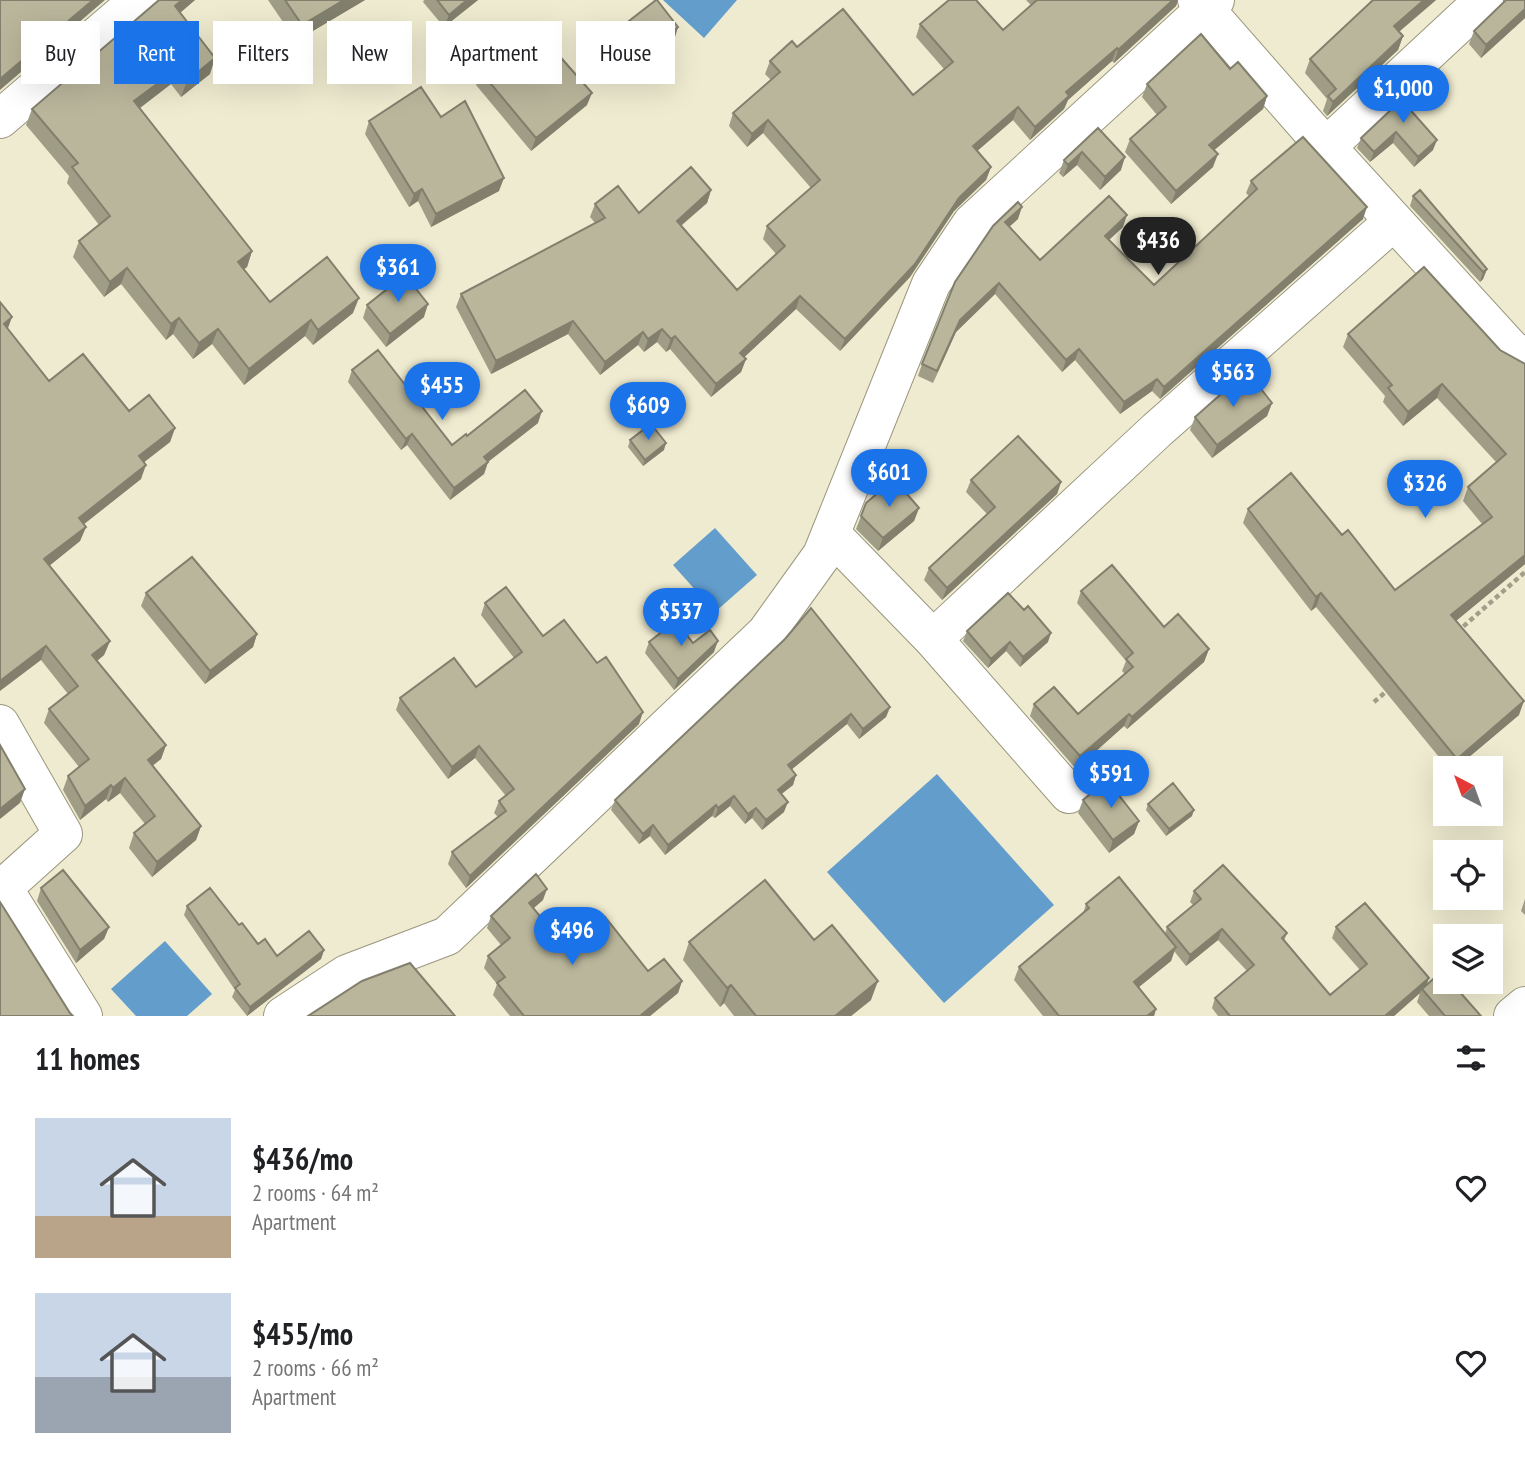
<!DOCTYPE html>
<html lang="en">
<head>
<meta charset="utf-8">
<style>
	:root { --surface:#fff; --page:#f2f2f2; --text:#202124; --muted:#757577; --accent:#1a73e8 }
	body { margin:0; font-family:"PT Sans Narrow",sans-serif; background:var(--page); color:var(--text); height:100vh; display:flex; flex-direction:column; font-size:26px; white-space:nowrap }
	* { box-sizing:border-box; margin:0 }
	p { font-size:23px; color:var(--muted) }
	.icon { flex:none; width:38px; height:38px; fill:none; stroke:currentColor; stroke-width:2; stroke-linecap:round; stroke-linejoin:round }
	.map { position:relative; height:1016px; overflow:hidden }
	.side { display:flex; flex-direction:column; background:var(--surface); flex:1 }
	.side>* { flex:none }
	.hud { position:absolute; left:21px; top:21px; width:700px; height:63px; display:flex; gap:14px }
	.needle { width:46px; rotate:319deg }
	.controls { position:absolute; left:1433px; top:756px; display:grid; gap:14px }
	.controls a { display:grid; place-items:center; width:70px; height:70px; border-radius:0px; background:var(--surface); box-shadow:0 7px 28px #0002; font-size:35px }
	.price { position:absolute; translate:-50% -60px; padding:0 16px; border-radius:24px; background:var(--accent); color:#fff; font-size:23px; line-height:46px; filter:drop-shadow(0 2px 4px #0008) }
	.price::after { content:''; position:absolute; left:50%; top:42px; width:21px; height:16px; margin-left:-10px; background:inherit; clip-path:polygon(0 0,100% 0,50% 100%) }
	.price.current { background:#222; color:#fff }
	ul { padding:0; list-style:none }
	li { display:flex; align-items:center; gap:21px; height:175px; padding:0 35px }
	li span { display:grid; place-items:center; flex:none; width:196px; height:140px; border-radius:0px; color:#555 }
	li>.icon { margin-inline-start:auto }
	span .icon { width:84px; height:84px; fill:#fffc; stroke-width:1 }
	li b { font-size:30px }
	h2 { display:flex; justify-content:space-between; align-items:center; height:84px; padding:0 35px; font-size:30px }
	.pill { padding:0 24px; border-radius:0px; background:var(--surface); box-shadow:0 7px 28px #0002; font-size:24px; line-height:63px }
	.pill.current { background:var(--accent); color:#fff }
	.map>svg:first-child { display:block }
	.water { fill:#639dcc }
	.lines { fill:none; stroke-linecap:round; stroke-linejoin:round }
	.minor-casing { stroke:#9a967d; stroke-width:40 }
	.path { stroke:#a19e8a; stroke-width:4.5; stroke-dasharray:5 3.5; stroke-linecap:butt }
	.minor { stroke:#fff; stroke-width:38 }
	.wall { fill:#a09d86 }
	.shaded-wall { fill:#827f6d }
	.building { fill:#bab69c; stroke:#827f6d; stroke-width:2 }
</style>
</head>
<body>
<div class="map">
<svg width="1525" height="1016" viewBox="0 0 1525 1016">
	<rect width="100%" height="100%" fill="#efebd0"/>
	<path class="water" d="M663 0H737L704 38Z
		M715 528 757 575 715 612 673 565Z
		M937 774 1054 905 944 1003 827 872Z
		M165 941 212 994 187 1016H136L111 989Z"/>
	<g class="lines">
		<g class="minor-casing">
			<path id="minor" d="M1197 0 1310 129 1511 349 1525 358
				M0 119 139 0
				M1326 147 1484 0
				M831 534 933 639 1069 794
				M933 639 1157 430 1394 221
				M0 724 63 834 3 888 83 1016
				M283 1016 347 974 447 936 766 633 822 555 931 284 972 223 1215 0
				M1513 1016 1525 1006"/>
		</g>
		<path class="path" d="M1457 632 1525 572
			M1374 702 1389 689"/>
		<use href="#minor" class="minor"/>
	</g>
	<path class="wall" d="M160 0H195L180 13 210 74 181 97 171 84 140 108 252 251 247 267 244 269 270 302 353 313 313 345 305 336 244 385 212 344 193 359 173 334 166 340 121 284 104 297 73 257 79 241 99 225 67 183 69 176 26 125 32 109Z
		M268 0H365L296 41Z
		M424 0H478L444 27 423 2Z
		M1026 0H1178L1176 6 1114 63 1112 61 1068 100 1064 109 1030 140 1013 120 977 151 991 167 986 180 954 211 910 277 840 351 796 309 744 357 746 359 741 372 711 397 670 349 666 352 657 342 644 352 638 345 600 375 568 334 491 374 456 307 461 294 595 223 590 217 595 204 639 213 711 190 707 203 681 226 737 290 776 254 763 239 767 226 811 188 763 133 747 147 729 126 733 113 771 80 765 74 770 61 797 47 913 95 944 69 916 37 920 24 1003 30 1031 5Z
		M1373 0H1436L1399 32 1403 36 1398 50 1327 116 1323 111 1327 99 1305 73 1310 59Z
		M1505 0H1525V18L1481 58 1469 44 1474 31 1505 1Z
		M678 27 674 40 638 68 616 41 620 28Z
		M1230 69 1267 96 1263 109 1214 150 1213 167 1171 204 1125 152 1130 139 1157 115 1142 97 1147 84Z
		M481 72 587 105 531 151 476 85Z
		M1436 79 1432 89 1410 109 1433 150 1414 167 1393 143 1370 162 1357 148 1361 138Z
		M441 117 499 191 431 227 418 201 409 207 365 134 369 121Z
		M1098 128 1121 170 1100 190 1077 165 1063 177 1059 173 1064 160Z
		M1251 181 1363 219 1160 399 1152 391 1120 414 1075 360 1062 372 995 294 956 332 933 383 918 376 922 364 993 226 1018 219 1009 227 1040 260 1123 227 1109 240 1154 285 1249 196 1246 193Z
		M1413 196 1487 269 1483 279 1480 282 1410 206Z
		M367 305 424 317 386 347 363 318Z
		M8 329 49 381 175 428 170 442 144 462 141 479 84 524 86 527 80 541 49 566 110 641 104 655 97 661 166 745 161 759 152 766 201 826 196 840 152 877 129 848 134 833 145 824 120 793 108 802 106 799 80 820 63 790 68 776 79 767 44 723 49 709 68 694 41 660Z
		M1348 334 1500 350 1525 364V564L1456 621 1519 715 1456 768H1448L1316 607 1311 611 1243 523 1248 509 1342 535 1395 590 1482 524 1463 501 1468 487 1496 462 1437 398 1403 426 1383 402 1385 396 1343 347Z
		M352 370 452 445 467 436 538 423 488 462 484 474 450 500 407 445 401 450 348 382Z
		M1272 403 1267 416 1212 458 1190 430 1195 417Z
		M630 440 664 450 643 466 628 447Z
		M971 480 1061 482 1057 494 942 600 924 580 929 568 987 514 966 492Z
		M866 503 919 508 914 521 878 551 856 529Z
		M1081 591 1164 627 1209 649 1204 662 1127 729 1124 726 1076 769 1030 716 1034 704 1078 714 1125 674 1122 671 1126 661 1077 603Z
		M146 593 257 634 253 647 205 684 141 606Z
		M485 603 543 636 639 724 466 888 448 864 452 852 498 817 494 813 499 801 506 796 475 758 448 779 396 710 400 698 476 687 514 658 481 615Z
		M967 631 1048 642 1020 667 1006 651 988 668 963 641Z
		M785 639 890 707 886 717 859 739 847 724 792 769 796 775 793 785 781 794 784 812 762 830 752 818 745 824 730 806 715 818 712 816 665 855 650 836 639 844 611 810 615 800Z
		M649 642 714 652 674 690 645 653Z
		M1083 800 1139 821 1134 834 1109 853 1078 813Z
		M1148 804 1192 816 1166 836 1146 810Z
		M41 888 109 927 104 939 76 963 37 901Z
		M1194 891 1287 933 1284 941 1330 995 1360 970 1332 938 1336 927 1426 984 1481 1016H1429L1417 1002 1420 993 1394 1016H1218L1212 1008 1215 998 1247 971 1218 940 1186 966 1174 951 1171 961 1139 987 1156 1009 1154 1016H1043L1014 980 1019 967 1083 914 1086 904 1165 934 1167 927 1194 906 1190 902Z
		M1525 899V915L1521 911Z
		M543 900 534 908 566 948 682 981 678 993 650 1016H510L493 995 497 984 484 968 488 956 501 945 487 928 491 916Z
		M187 906 239 925 258 944 277 956 324 950 321 959 247 1016 232 997 235 990 184 915Z
		M814 940 871 1000 851 1016H734L724 1003 720 1007 683 960 689 942Z"/>
	<path class="shaded-wall" d="M93 0H105L0 90V79Z
		M182 0H195L169 22 175 6Z
		M344 0H365L296 41 302 25Z
		M467 0H478L444 27 449 15Z
		M1173 0H1178L1176 6 1114 63 1118 50Z
		M1424 0H1436L1389 40 1394 26Z
		M1525 9V18L1481 58 1486 45Z
		M678 27 674 40 638 68 642 55Z
		M1403 36 1398 50 1327 116 1333 102Z
		M1117 48 1112 61 1068 100 1064 109 1030 140 1035 127 1066 92Z
		M215 58 210 74 181 97 187 81Z
		M177 69 171 84 128 117 134 101Z
		M1436 79 1432 89 1403 115 1406 105Z
		M592 93 587 105 531 151 536 138Z
		M1267 96 1263 109 1205 158 1209 145Z
		M1018 107 1013 120 968 159 973 146Z
		M768 120 763 133 747 147 752 134Z
		M1396 132 1393 143 1370 162 1374 152Z
		M1437 140 1433 150 1414 167 1418 157Z
		M1082 152 1077 165 1063 177 1068 165Z
		M1218 154 1213 167 1171 204 1176 191Z
		M1125 157 1121 170 1100 190 1105 177Z
		M991 167 986 180 954 211 910 277 840 351 845 339 959 198Z
		M504 178 499 191 431 227 436 214Z
		M422 189 418 201 409 207 414 194Z
		M711 190 707 203 672 233 677 221Z
		M1022 207 1018 219 1001 234 1005 222Z
		M1367 207 1363 219 1160 399 1164 387Z
		M1127 215 1123 227 1100 248 1105 236Z
		M252 251 247 267 232 278 238 262Z
		M127 268 121 284 104 297 110 282Z
		M1487 269 1483 279 1480 282 1483 272Z
		M999 283 995 294 956 332 933 383 960 320Z
		M800 296 796 309 736 365 740 353Z
		M359 298 353 313 313 345 318 330Z
		M428 304 424 317 386 347 390 334Z
		M12 317 7 331 4 324Z
		M179 318 173 334 166 340 171 324Z
		M311 320 305 336 244 385 249 369Z
		M573 321 568 334 491 374 496 361Z
		M218 329 212 344 193 359 199 343Z
		M662 329 657 342 644 352 648 339Z
		M643 332 638 345 600 375 605 362Z
		M675 336 670 349 666 352 671 339Z
		M1079 349 1075 360 1062 372 1066 360Z
		M746 359 741 372 711 397 716 384Z
		M1157 379 1152 391 1120 414 1124 402Z
		M1442 384 1437 398 1403 426 1408 412Z
		M1272 403 1267 416 1212 458 1217 445Z
		M542 411 538 423 480 468 484 457Z
		M175 428 170 442 134 470 139 456Z
		M412 434 407 445 401 450 406 439Z
		M666 443 664 450 643 466 645 460Z
		M488 462 484 474 450 500 454 488Z
		M146 465 141 479 74 532 79 518Z
		M1061 482 1057 494 942 600 947 588Z
		M919 508 914 521 878 551 883 538Z
		M86 527 80 541 39 574 44 559Z
		M1525 555V564L1446 629 1451 615Z
		M1321 593 1316 607 1311 611 1316 597Z
		M1051 633 1048 642 1020 667 1023 657Z
		M257 634 253 647 205 684 210 671Z
		M110 641 104 655 87 669 92 655Z
		M718 641 714 652 674 690 678 679Z
		M1010 642 1006 651 988 668 991 659Z
		M46 646 41 660 0 691V681Z
		M1209 649 1204 662 1127 729 1132 717Z
		M1524 701 1519 715 1456 768H1453L1457 759Z
		M890 707 886 717 859 739 863 729Z
		M643 712 639 724 466 888 470 876Z
		M851 714 847 724 785 775 788 765Z
		M1129 714 1124 726 1076 769 1080 756Z
		M166 745 161 759 142 774 148 760Z
		M479 746 475 758 448 779 452 767Z
		M796 775 793 785 774 800 778 790Z
		M125 778 120 793 108 802 113 788Z
		M111 785 106 799 80 820 85 806Z
		M25 789 20 803 0 819V809Z
		M734 796 730 806 715 818 718 808Z
		M788 802 784 812 762 830 766 820Z
		M716 805 712 816 665 855 668 845Z
		M756 808 752 818 745 824 748 814Z
		M1194 810 1192 816 1166 836 1169 829Z
		M1139 821 1134 834 1109 853 1113 840Z
		M653 825 650 836 639 844 643 834Z
		M201 826 196 840 152 877 157 862Z
		M547 889 543 900 525 915 529 903Z
		M109 927 104 939 76 963 80 950Z
		M1222 929 1218 940 1186 966 1190 955Z
		M1176 947 1171 961 1129 995 1134 982Z
		M324 950 321 959 247 1016 250 1007Z
		M1429 978 1425 989H1422L1420 993 1394 1016H1385Z
		M682 981 678 993 650 1016H640Z
		M878 981 871 1000 851 1016H835Z
		M731 985 724 1003 720 1007 727 988Z
		M1156 1009 1154 1016H1147Z"/>
	<path class="building" d="M0 0H93L0 79Z
		M159 0H182L175 6 215 58 187 81 177 69 134 101 252 251 238 262 270 302 327 257 359 298 318 330 311 320 249 369 218 329 199 343 179 318 171 324 127 268 110 282 79 241 110 216 72 167 78 163 32 109Z
		M285 0H344L302 25Z
		M437 0H467L449 15Z
		M656 0H657L678 27 642 55 620 28Z
		M949 0H976L1003 30 1037 0H1173L1118 50 1117 48 1066 92 1069 96 1035 127 1018 107 973 146 991 167 959 198 915 264 845 339 800 296 740 353 746 359 716 384 675 336 671 339 662 329 648 339 643 332 605 362 573 321 496 361 461 294 605 218 595 204 618 186 639 213 691 167 711 190 677 221 737 290 785 246 767 226 820 180 768 120 752 134 733 113 780 72 770 61 792 41 797 47 843 9 913 95 953 62 920 24Z
		M1373 0H1424L1394 26 1403 36 1333 102 1328 96 1336 89 1310 59Z
		M1506 0H1525V9L1486 45 1474 31Z
		M534 27 592 93 536 138 481 72Z
		M1201 34 1230 69 1238 62 1267 96 1209 145 1218 154 1176 191 1130 139 1166 107 1147 84Z
		M1430 73 1436 79 1406 105 1437 140 1418 157 1396 132 1374 152 1361 138Z
		M421 87 441 117 465 101 504 178 436 214 422 189 414 194 369 121Z
		M1098 128 1125 157 1105 177 1082 152 1068 165 1064 160Z
		M1303 137 1367 207 1164 387 1157 379 1124 402 1079 349 1066 360 999 283 960 320 937 371 922 364 955 282 993 226 1018 202 1022 207 1005 222 1040 260 1109 196 1127 215 1105 236 1154 285 1257 189 1251 181Z
		M1420 190 1487 269 1483 272 1413 196Z
		M1424 267 1500 350 1525 364V555L1451 615 1524 701 1457 759 1321 593 1316 597 1248 509 1291 473 1342 535 1348 530 1395 590 1492 517 1468 487 1506 454 1442 384 1408 412 1388 388 1392 385 1348 334Z
		M405 275 428 304 390 334 367 305Z
		M0 302 12 317 4 324 49 381 83 354 129 411 149 395 175 428 139 456 146 465 79 518 86 527 44 559 110 641 92 655 166 745 148 760 201 826 157 862 134 833 155 816 125 778 113 788 111 785 85 806 68 776 89 759 49 709 78 686 46 646 0 681Z
		M378 350 452 445 466 434 467 436 525 390 542 411 484 457 488 462 454 488 412 434 406 439 352 370Z
		M1247 371 1272 403 1217 445 1195 417Z
		M651 424 666 443 645 460 630 440Z
		M1018 436 1061 482 947 588 929 568 995 507 971 480Z
		M894 479 919 508 883 538 861 516 866 503Z
		M192 557 257 634 210 671 146 593Z
		M1112 565 1164 627 1178 614 1209 649 1132 717 1129 714 1080 756 1034 704 1054 687 1078 714 1133 667 1126 659 1133 653 1081 591Z
		M506 587 543 636 564 620 597 663 606 657 643 712 470 876 452 852 506 811 499 801 514 789 479 746 452 767 400 698 454 658 476 687 522 652 485 603Z
		M1008 593 1024 610 1028 606 1051 633 1023 657 1010 642 991 659 967 631Z
		M811 608 890 707 863 729 851 714 788 765 796 775 778 790 788 802 766 820 756 808 748 814 734 796 718 808 716 805 668 845 653 825 643 834 615 800 785 639Z
		M676 621 693 643 710 630 718 641 678 679 649 642Z
		M0 745 25 789 0 809Z
		M1107 780 1139 821 1113 840 1083 800Z
		M1173 783 1194 810 1169 829 1148 804Z
		M1223 865 1287 933 1282 938 1330 995 1367 964 1336 927 1365 903 1429 978 1385 1016H1230L1215 998 1254 965 1222 929 1190 955 1167 927 1201 899 1194 891Z
		M63 870 109 927 80 950 41 888Z
		M536 874 547 889 529 903 566 948 605 917 648 971 664 959 682 981 640 1016H524L497 983 505 977 488 956 510 938 491 916Z
		M1119 877 1176 947 1134 982 1156 1009 1147 1016H1059L1019 967 1089 908 1086 904Z
		M765 880 814 940 832 925 878 981 835 1016H756L731 985 727 988 689 942Z
		M210 888 239 925 242 923 258 944 265 939 277 956 309 931 324 950 250 1007 235 988 240 984 187 906Z
		M0 902 70 1013 73 1016H0Z
		M410 963 455 1016H308L362 981Z
		M1442 971 1446 976V982H1451L1481 1016H1445L1422 989Z"/>
</svg>
<div class="controls">
<a><svg class="needle" viewBox="-14 -14 28 28"><path d="M0-13l5 13h-10z" fill="#e53935"/><path d="M0 13l5-13h-10z" fill="#757577"/></svg></a>
<a><svg class="icon" aria-label="locate" viewBox="0 0 24 24"><circle cx="12" cy="12" r="6"/><path d="M12 2v4M12 18v4M2 12h4M18 12h4"/></svg></a>
<a><svg class="icon" aria-label="layers" viewBox="0 0 24 24"><path d="M12 4l9 5-9 5-9-5zM3 14l9 5 9-5"/></svg></a>
</div>
<b class="price" style="left:1403px;top:125px">$1,000</b>
<b class="price current" style="left:1158px;top:277px">$436</b>
<b class="price" style="left:398px;top:304px">$361</b>
<b class="price" style="left:1233px;top:409px">$563</b>
<b class="price" style="left:442px;top:422px">$455</b>
<b class="price" style="left:648px;top:442px">$609</b>
<b class="price" style="left:889px;top:509px">$601</b>
<b class="price" style="left:1425px;top:520px">$326</b>
<b class="price" style="left:681px;top:648px">$537</b>
<b class="price" style="left:1111px;top:810px">$591</b>
<b class="price" style="left:572px;top:967px">$496</b>
<div class="hud">
<a class="pill">Buy</a>
<a class="pill current">Rent</a>
<a class="pill">Filters</a>
<a class="pill">New</a>
<a class="pill">Apartment</a>
<a class="pill">House</a>
</div>
</div>
<section class="side">
<h2>11 homes<svg class="icon" aria-label="filters" viewBox="0 0 24 24"><path d="M4 7h16M4 17h16"/><circle cx="9" cy="7" r="2"/><circle cx="15" cy="17" r="2"/></svg></h2>
<ul>
<li><span style="background:linear-gradient(#c9d6e8 70%,#b9a48a 0)"><svg class="icon" aria-label="home" viewBox="0 0 24 24"><path d="M3 11l9-7 9 7M6 9v11h12V9"/></svg></span><div><b>$436/mo</b><p>2 rooms · 64 m²</p><p>Apartment</p></div><svg class="icon" aria-label="heart" viewBox="0 0 24 24"><path d="M12 20l-8-8c-3-5 5-10 8-4 3-6 11-1 8 4z"/></svg></li>
<li><span style="background:linear-gradient(#c9d6e8 60%,#9aa5b1 0)"><svg class="icon" aria-label="home" viewBox="0 0 24 24"><path d="M3 11l9-7 9 7M6 9v11h12V9"/></svg></span><div><b>$455/mo</b><p>2 rooms · 66 m²</p><p>Apartment</p></div><svg class="icon" aria-label="heart" viewBox="0 0 24 24"><path d="M12 20l-8-8c-3-5 5-10 8-4 3-6 11-1 8 4z"/></svg></li>
</ul>
</section>
</body>
</html>
